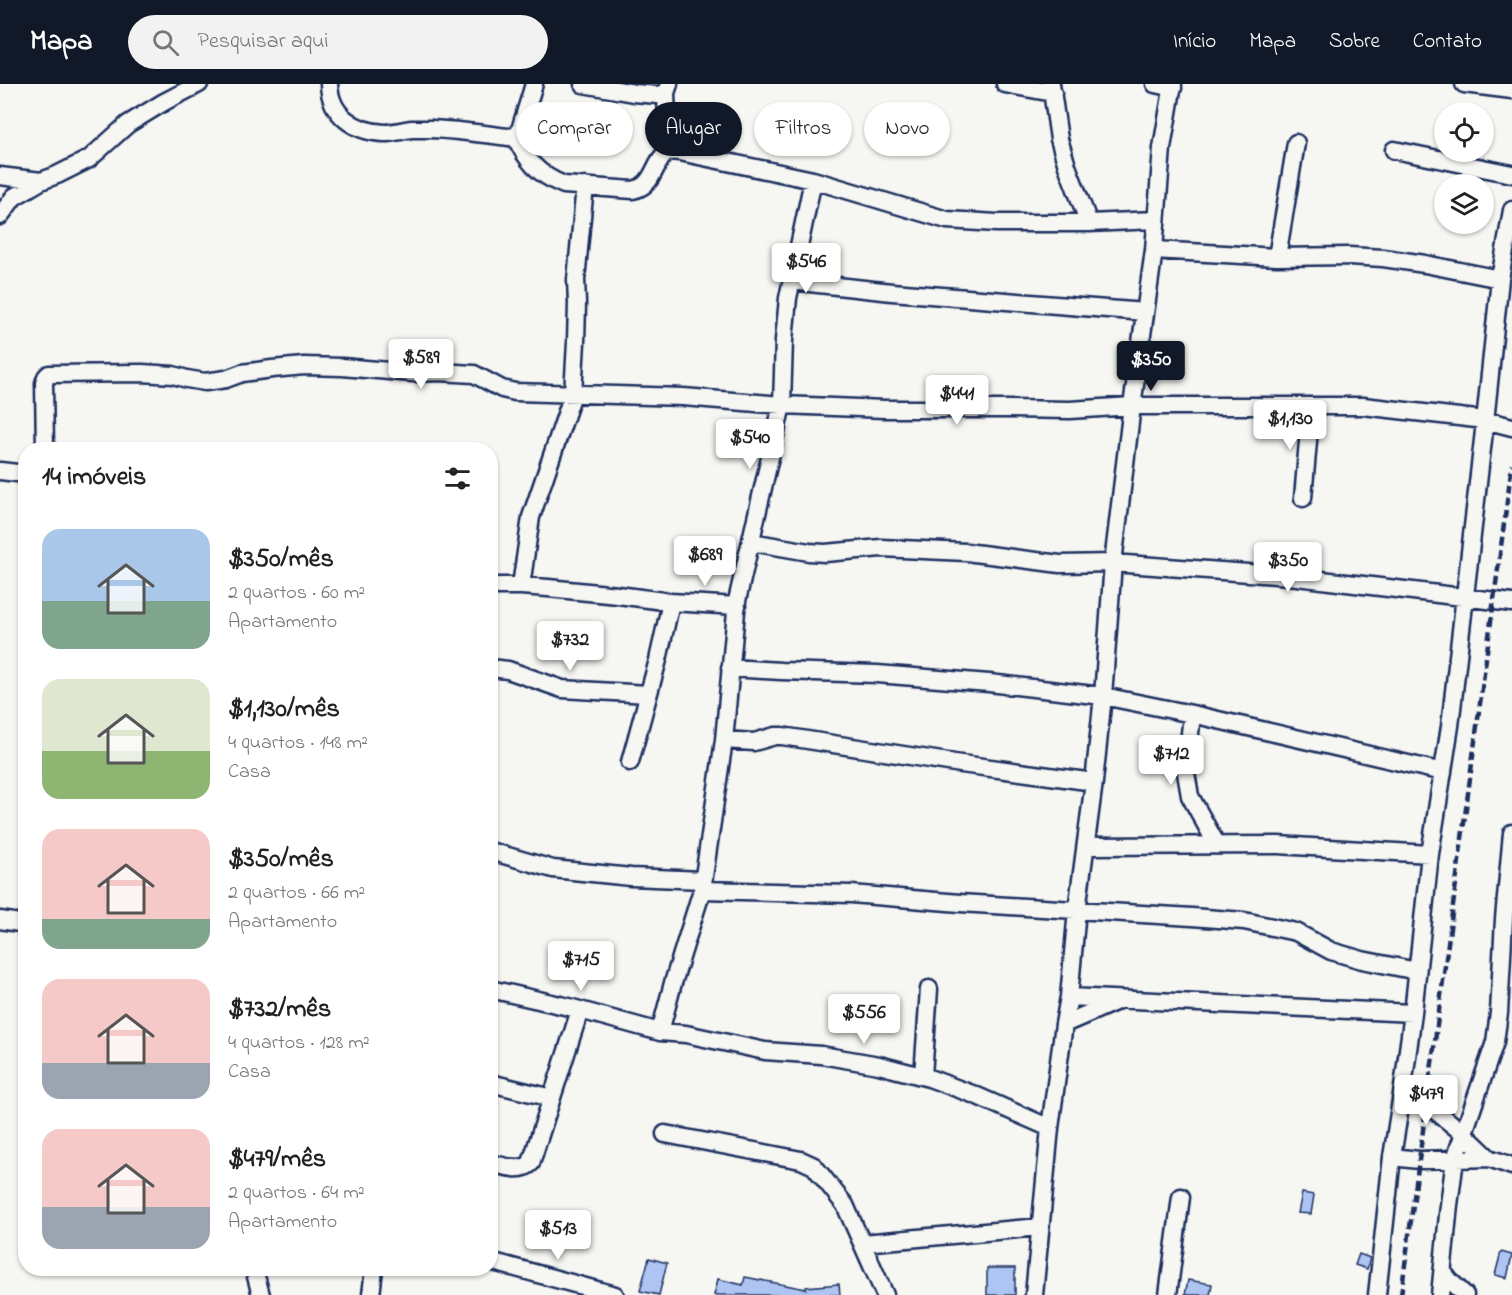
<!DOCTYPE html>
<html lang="pt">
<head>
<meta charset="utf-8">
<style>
	:root { --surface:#fff; --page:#f2f2f2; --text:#222; --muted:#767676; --accent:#111827 }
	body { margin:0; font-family:"Indie Flower",sans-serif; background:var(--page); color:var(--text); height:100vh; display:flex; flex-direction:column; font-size:22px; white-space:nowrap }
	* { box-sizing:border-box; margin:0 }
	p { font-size:20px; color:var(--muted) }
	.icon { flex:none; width:33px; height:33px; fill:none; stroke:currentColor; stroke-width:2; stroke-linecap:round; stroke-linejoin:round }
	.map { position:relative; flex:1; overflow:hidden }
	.side { position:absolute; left:18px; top:358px; width:480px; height:834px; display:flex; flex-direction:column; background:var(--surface); border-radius:24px; box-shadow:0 2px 4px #0004 }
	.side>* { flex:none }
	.banner { position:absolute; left:516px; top:18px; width:570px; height:54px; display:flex; gap:12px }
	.fabs { position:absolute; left:1434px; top:18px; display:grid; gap:12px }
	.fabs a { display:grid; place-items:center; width:60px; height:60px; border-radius:50%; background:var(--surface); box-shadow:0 2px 4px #0004; font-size:30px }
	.price { position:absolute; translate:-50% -51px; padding:0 14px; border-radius:6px; background:#fff; color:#222; font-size:20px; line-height:39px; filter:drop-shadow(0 2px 3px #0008) }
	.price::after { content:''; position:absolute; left:50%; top:36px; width:18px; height:14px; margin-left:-9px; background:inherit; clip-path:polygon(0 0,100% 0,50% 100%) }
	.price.on { background:var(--accent); color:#fff }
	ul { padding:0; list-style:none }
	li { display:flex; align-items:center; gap:18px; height:150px; padding:0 24px }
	li span { display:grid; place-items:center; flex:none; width:168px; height:120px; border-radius:18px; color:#555 }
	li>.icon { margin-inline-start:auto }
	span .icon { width:72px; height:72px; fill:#fffc; stroke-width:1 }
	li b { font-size:26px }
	h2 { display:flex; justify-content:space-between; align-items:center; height:72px; padding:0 24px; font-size:26px }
	.pill { padding:0 21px; border-radius:27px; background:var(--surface); box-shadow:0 2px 4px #0004; font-size:21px; line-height:54px }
	.pill.on { background:var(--accent); color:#fff }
	header { display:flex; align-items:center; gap:36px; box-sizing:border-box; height:84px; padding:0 30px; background:var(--accent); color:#fff }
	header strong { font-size:28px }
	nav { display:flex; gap:33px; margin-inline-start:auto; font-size:21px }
	.search { width:420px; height:54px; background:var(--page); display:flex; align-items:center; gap:15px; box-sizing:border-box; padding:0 21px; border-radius:33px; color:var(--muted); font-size:22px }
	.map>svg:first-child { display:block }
	.building { fill:#aec5f3; stroke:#1b2f5e; stroke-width:1.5 }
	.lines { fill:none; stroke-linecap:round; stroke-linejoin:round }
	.minor-casing { stroke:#1b2f5e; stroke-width:21 }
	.minor { stroke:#f6f6f2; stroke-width:16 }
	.rail { stroke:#1b2f5e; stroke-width:4.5; stroke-dasharray:9 4.5; stroke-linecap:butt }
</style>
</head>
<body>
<header>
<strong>Mapa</strong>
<div class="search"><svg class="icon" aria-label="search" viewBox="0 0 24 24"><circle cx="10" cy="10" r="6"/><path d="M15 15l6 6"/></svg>Pesquisar aqui</div>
<nav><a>Início</a><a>Mapa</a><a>Sobre</a><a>Contato</a></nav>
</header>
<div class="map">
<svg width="1512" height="1211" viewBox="0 0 1512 1211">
	<rect width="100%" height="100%" fill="#f6f6f2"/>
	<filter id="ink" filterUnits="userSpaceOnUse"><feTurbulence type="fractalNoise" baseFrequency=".0167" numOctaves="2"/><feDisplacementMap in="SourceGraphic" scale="12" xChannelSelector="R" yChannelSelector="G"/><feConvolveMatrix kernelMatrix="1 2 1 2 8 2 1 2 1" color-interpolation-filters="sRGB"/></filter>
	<g filter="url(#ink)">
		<path class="building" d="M1302 1109 1314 1111 1311 1130 1298 1129Z
			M1501 1168 1512 1171 1507 1194 1495 1191Z
			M1359 1170 1370 1174 1367 1185 1355 1181Z
			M649 1174 667 1179 659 1211 640 1207Z
			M987 1184H1015V1211H987Z
			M745 1193 806 1205V1203L839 1200 840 1211H714L718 1195 743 1201Z
			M1188 1196 1212 1200 1210 1211H1185Z"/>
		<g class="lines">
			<g class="minor-casing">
				<path id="minor" d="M329 0C330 31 355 48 385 49 394 49 403 46 412 45 418 45 425 45 431 45 457 46 483 50 509 53L515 52 519 49 534 0
					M583 0 634 9 657 11 666 9
					M1005 0 1053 9
					M1051 0 1059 55 1067 82 1089 139
					M1155 0 1173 4
					M1464 0 1512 6
					M515 52C526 76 538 91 564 101L633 106C655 102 653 78 668 67L680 68 813 96 947 136 997 139H1089L1155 136
					M1394 66 1512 90
					M668 67 666 9 669 0
					M0 92 41 97
					M0 132 14 113 41 97 57 91 89 75 128 40 164 18 199 0
					M1154 166 1277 173 1349 172 1383 174 1425 180 1500 195
					M1277 173 1296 59
					M791 197 892 208 1145 228
					M45 366 44 299 46 293 49 290 142 289 173 291 187 295 205 298 226 295 242 289 272 285 304 282 342 283 413 289 439 288 474 290 502 305 515 308 683 313 782 321 885 325H1007L1070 326 1132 322H1363L1485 336 1512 343
					M0 387 26 390
					M1303 414 1311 323
					M751 458 809 468 825 469 881 464 966 468 1060 480 1113 479 1289 492 1512 519
					M490 502H521L548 504 618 511 671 518 737 522
					M521 502 531 433 573 310 576 258 577 219 576 196 585 102
					M490 584 508 586 562 605 648 610
					M730 584 781 587 877 590 989 599 1103 612 1192 630 1443 688
					M1192 630 1186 689 1190 712 1217 761
					M724 656 754 658 775 652H782L961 680 1094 698
					M630 678 658 576 671 518
					M1087 762 1278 761 1430 770
					M490 767 553 785 631 793 703 796
					M702 806 851 810 960 819 1192 833 1244 837 1296 848 1331 867 1362 876 1417 887
					M0 836 26 840
					M490 905 569 923 660 948 686 950 765 967 821 971 879 981 929 994 975 1011 1050 1044
					M1069 913 1413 929
					M1064 940 1115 918
					M660 948 673 899 702 806 724 656 737 517 782 321 784 256 788 214 813 96
					M923 992 929 905
					M490 999 552 1014
					M1402 1010 1426 1019 1464 1050 1489 1074 1512 1082
					M665 1050 801 1076 814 1082 845 1121 885 1211
					M1392 1073 1419 1076 1489 1074
					M490 1079C504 1082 521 1089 531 1079L580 926
					M863 1159 1040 1143
					M490 1177 615 1211
					M254 1185 261 1211
					M1443 1188 1450 1197 1465 1211
					M371 1211 374 1185
					M1034 1211 1050 1044 1064 940 1069 913 1077 826 1094 698 1103 612 1113 479 1132 322 1154 166 1162 64 1173 0
					M1168 1211 1181 1113
					M1377 1211 1392 1073 1402 1010 1413 929 1430 770 1450 642 1484 347 1500 195 1512 126
					M1440 1211 1449 1121 1455 1075 1495 958 1499 929 1504 835 1512 749"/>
			</g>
			<use href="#minor" class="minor"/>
			<path class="rail" d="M1401 1211 1512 380"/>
		</g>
	</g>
</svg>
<div class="fabs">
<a><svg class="icon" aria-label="locate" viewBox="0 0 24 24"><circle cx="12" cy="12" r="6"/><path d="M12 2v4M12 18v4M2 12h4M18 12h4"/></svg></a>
<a><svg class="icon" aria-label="layers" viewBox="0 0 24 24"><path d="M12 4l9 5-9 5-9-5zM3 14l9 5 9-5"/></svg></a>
</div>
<b class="price" style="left:806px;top:210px">$546</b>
<b class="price" style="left:421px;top:306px">$589</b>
<b class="price on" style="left:1151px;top:308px">$350</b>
<b class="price" style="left:957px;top:342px">$441</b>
<b class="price" style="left:1290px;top:367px">$1,130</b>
<b class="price" style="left:750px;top:386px">$540</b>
<b class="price" style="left:705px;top:503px">$689</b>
<b class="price" style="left:1288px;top:509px">$350</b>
<b class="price" style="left:570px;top:588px">$732</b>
<b class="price" style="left:1171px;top:702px">$712</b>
<b class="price" style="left:581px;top:908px">$715</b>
<b class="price" style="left:864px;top:961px">$556</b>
<b class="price" style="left:1426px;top:1042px">$479</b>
<b class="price" style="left:558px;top:1177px">$513</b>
<div class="banner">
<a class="pill">Comprar</a>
<a class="pill on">Alugar</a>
<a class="pill">Filtros</a>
<a class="pill">Novo</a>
</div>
<section class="side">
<h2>14 imóveis<svg class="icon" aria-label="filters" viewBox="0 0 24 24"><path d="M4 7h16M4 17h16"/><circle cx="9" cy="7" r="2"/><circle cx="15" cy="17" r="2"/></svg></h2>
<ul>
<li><span style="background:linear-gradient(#a9c7e8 60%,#7fa58c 0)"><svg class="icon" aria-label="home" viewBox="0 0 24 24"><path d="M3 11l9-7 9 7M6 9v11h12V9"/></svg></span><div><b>$350/mês</b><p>2 quartos · 60 m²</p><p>Apartamento</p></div></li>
<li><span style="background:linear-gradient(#dfe7d0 60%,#8fb573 0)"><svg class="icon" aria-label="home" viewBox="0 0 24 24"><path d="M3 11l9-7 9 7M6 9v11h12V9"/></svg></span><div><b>$1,130/mês</b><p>4 quartos · 148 m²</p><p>Casa</p></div></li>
<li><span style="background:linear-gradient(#f6c9c9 75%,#7fa58c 0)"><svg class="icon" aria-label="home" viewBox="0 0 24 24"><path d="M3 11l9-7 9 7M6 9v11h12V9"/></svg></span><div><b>$350/mês</b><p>2 quartos · 66 m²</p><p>Apartamento</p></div></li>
<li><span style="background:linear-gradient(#f6c9c9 70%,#9aa5b1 0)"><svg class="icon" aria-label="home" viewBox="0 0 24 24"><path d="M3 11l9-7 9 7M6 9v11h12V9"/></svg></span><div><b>$732/mês</b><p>4 quartos · 128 m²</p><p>Casa</p></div></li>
<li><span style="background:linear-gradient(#f6c9c9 65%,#9aa5b1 0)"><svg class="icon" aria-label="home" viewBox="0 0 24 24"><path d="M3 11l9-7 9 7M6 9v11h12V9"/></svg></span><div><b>$479/mês</b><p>2 quartos · 64 m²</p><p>Apartamento</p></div></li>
</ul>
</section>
</div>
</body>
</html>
